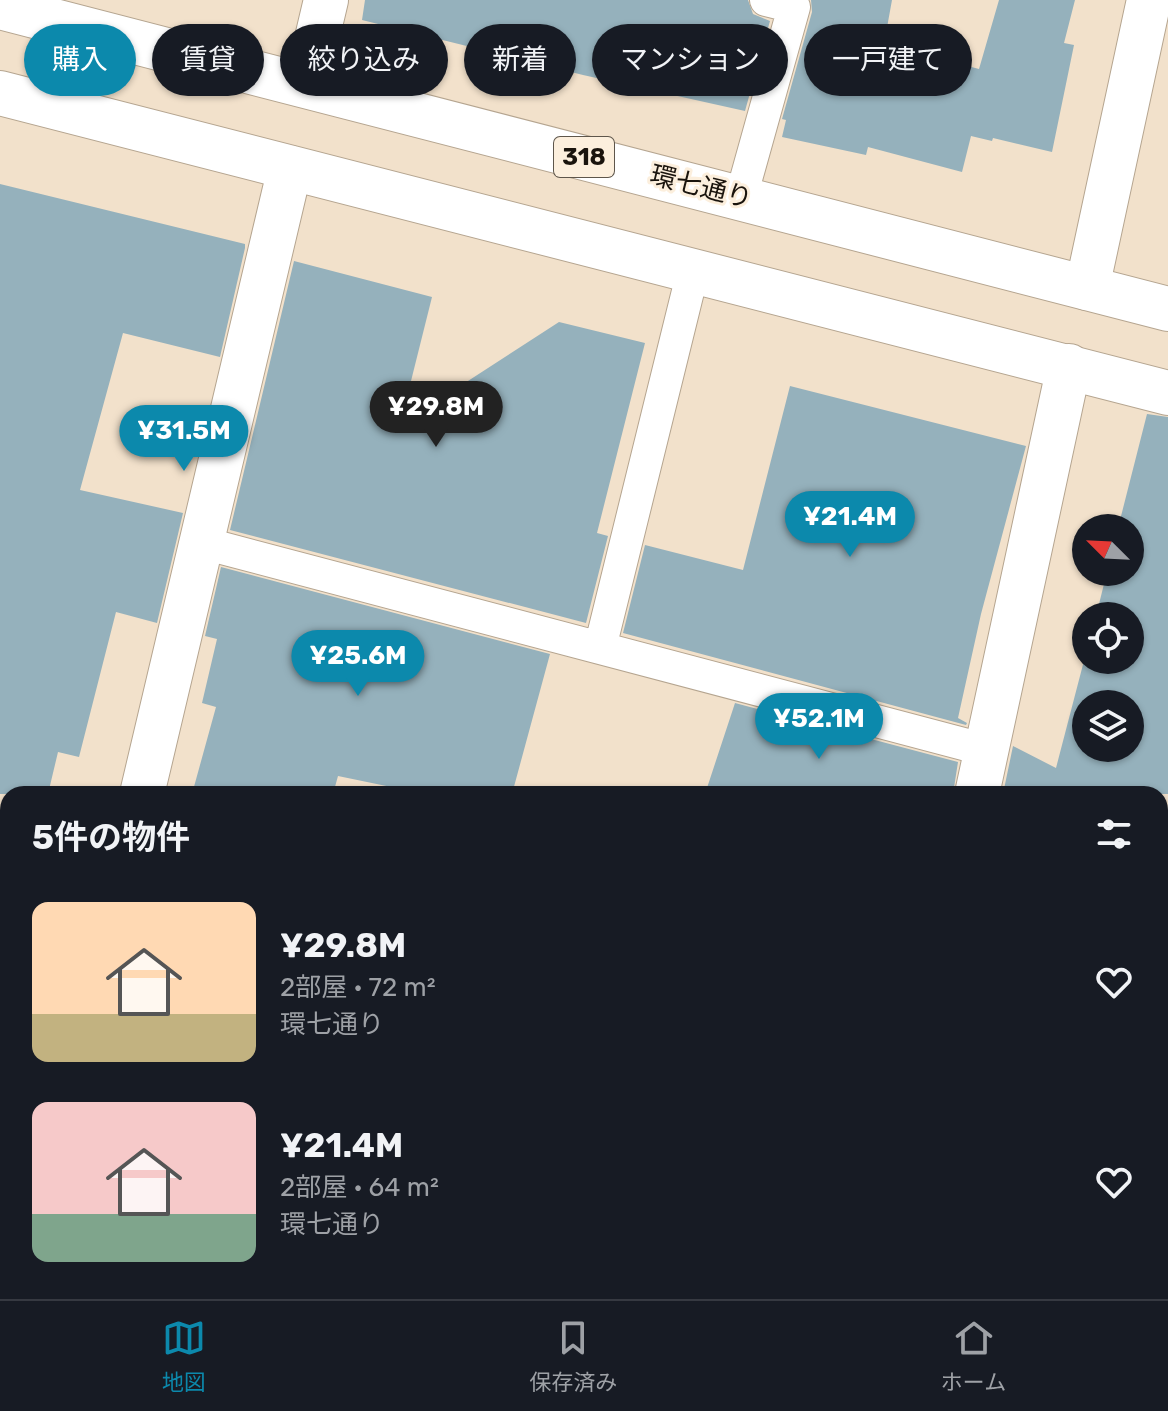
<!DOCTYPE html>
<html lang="ja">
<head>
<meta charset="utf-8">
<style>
	:root { --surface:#171b24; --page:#242831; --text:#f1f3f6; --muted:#9ea1a6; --line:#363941; --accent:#0c89ac }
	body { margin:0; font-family:Rubik,"Noto Sans JP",sans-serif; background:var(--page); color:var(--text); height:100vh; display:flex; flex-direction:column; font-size:30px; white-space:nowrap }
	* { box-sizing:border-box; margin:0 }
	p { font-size:26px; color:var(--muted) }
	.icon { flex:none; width:44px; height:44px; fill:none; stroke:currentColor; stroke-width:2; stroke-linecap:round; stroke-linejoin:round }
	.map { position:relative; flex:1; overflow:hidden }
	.drawer { position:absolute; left:0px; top:786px; width:1168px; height:514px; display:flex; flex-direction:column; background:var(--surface); border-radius:24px 24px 0 0; box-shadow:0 2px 6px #0004 }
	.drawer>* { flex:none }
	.top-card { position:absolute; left:24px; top:24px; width:1120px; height:72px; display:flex; gap:16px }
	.needle { width:52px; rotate:294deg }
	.fabs { position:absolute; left:1072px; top:514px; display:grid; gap:16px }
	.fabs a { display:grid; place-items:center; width:72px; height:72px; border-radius:50%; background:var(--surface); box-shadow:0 2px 6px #0004; font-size:40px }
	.price { position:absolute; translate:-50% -68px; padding:0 18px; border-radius:28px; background:var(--accent); color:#fff; font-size:26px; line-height:52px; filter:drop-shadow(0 2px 4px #0008) }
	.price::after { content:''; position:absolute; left:50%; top:48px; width:24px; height:18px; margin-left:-12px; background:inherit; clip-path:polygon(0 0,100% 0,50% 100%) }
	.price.on { background:#222; color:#fff }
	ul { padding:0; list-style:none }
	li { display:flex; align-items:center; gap:24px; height:200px; padding:0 32px }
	li span { display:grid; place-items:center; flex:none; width:224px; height:160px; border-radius:16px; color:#555 }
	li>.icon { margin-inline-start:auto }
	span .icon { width:96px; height:96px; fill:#fffc; stroke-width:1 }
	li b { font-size:34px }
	h2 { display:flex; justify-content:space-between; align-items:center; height:96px; padding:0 32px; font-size:34px }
	.chip { padding:0 28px; border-radius:36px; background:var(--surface); box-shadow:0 2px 6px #0004; font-size:28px; line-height:72px }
	.chip.on { background:var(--accent); color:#fff }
	.tab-bar { display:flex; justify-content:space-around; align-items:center; height:112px; border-top:2px solid var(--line); background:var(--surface); font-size:22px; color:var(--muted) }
	.tab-bar a { display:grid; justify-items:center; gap:4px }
	.tab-bar .on { color:var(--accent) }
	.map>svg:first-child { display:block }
	.built { fill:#ecd6ba }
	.forest { fill:#c49d6b }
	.water { fill:#bd9765 }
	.building { fill:#95b1bc; fill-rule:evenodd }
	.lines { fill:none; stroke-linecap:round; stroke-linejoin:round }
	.service-casing { stroke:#b5a590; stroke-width:34 }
	.minor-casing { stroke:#b5a590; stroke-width:46 }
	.primary-casing { stroke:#b5a590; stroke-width:46 }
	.service { stroke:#fff; stroke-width:32 }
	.minor { stroke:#fff; stroke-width:44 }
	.primary { stroke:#fff; stroke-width:44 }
	.labels { text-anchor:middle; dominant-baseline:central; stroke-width:6; stroke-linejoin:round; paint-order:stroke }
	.shield { fill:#fcefdd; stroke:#5e564b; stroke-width:2 }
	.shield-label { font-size:24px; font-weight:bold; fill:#1a140d }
	.street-label { font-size:26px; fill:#1a140d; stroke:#fcefdd }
</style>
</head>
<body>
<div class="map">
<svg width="1168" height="1299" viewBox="0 0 1168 1299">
	<rect width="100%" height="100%" fill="#f2e1cb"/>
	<path class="built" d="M0 1004 8 1008V1034L0 1053Z
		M0 1218 8 1221V1292H469L470 1299H0Z"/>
	<path class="forest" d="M0 1252 8 1255V1291L0 1287Z
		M11 1292H88L87 1299H25Z"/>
	<path class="water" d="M152 1292H399L398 1299H152Z"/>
	<path class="building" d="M365 0H748L753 14 770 21 745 111 583 75 362 20Z
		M811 0H892L884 44 979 69 999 0H1075L1064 43 1074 45 1052 152 993 138 992 141 971 136 962 172 868 147 866 155 782 137 786 120 782 119 812 12Z
		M0 184 245 244V248L220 357 123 333 80 490 183 513 157 623 116 612 79 757 58 752 48 794H0Z
		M294 261 432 297 400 425 559 322 645 343 597 533 608 536 586 623 230 530Z
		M790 386 1026 446 981 614 958 718 967 723 966 725 623 633 645 545 743 570Z
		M1147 414 1168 417V794H1003L1013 746 1056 768 1086 653V660H1130V616H1096L1107 572H1130V528H1118ZM1086 704H1130V748H1086Z
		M221 567 550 654 512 794H425L338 776 333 794H192L216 707 202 703 217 639 205 636Z
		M735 703 958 762 953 794H705Z"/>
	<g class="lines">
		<g class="service-casing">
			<path id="service" d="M741 197 794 7 766 0
				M203 543 986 750
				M600 648 693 271"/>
		</g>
		<g class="minor-casing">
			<path id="minor" d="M306 85 326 0
				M1087 288 1149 0
				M142 794 290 168
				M977 794 1069 366
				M0 967 8 970
				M1160 1094 1168 1098
				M1021 1292 1035 1299
				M943 1299 948 1292"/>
		</g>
		<g class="primary-casing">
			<path id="primary" d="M0 7 1168 309
				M0 93 1168 393"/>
		</g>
		<use href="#service" class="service"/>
		<use href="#minor" class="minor"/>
		<use href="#primary" class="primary"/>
	</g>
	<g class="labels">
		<rect class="shield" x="554" y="137" width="60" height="40" rx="6"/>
		<g class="shield-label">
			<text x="584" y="157">318</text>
		</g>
		<g class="street-label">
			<text transform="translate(701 187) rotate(14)">環七通り</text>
		</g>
	</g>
</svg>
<div class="fabs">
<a><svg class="needle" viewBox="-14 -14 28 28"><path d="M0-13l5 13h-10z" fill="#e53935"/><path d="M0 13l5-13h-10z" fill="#9ea1a6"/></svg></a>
<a><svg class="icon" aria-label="locate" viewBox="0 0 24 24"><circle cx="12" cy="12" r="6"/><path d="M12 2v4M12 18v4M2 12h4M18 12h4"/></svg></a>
<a><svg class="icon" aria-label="layers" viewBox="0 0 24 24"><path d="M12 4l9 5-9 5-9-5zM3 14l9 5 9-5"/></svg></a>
</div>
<b class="price on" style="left:436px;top:449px">¥29.8M</b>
<b class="price" style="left:184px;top:473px">¥31.5M</b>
<b class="price" style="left:850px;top:559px">¥21.4M</b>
<b class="price" style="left:358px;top:698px">¥25.6M</b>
<b class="price" style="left:819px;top:761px">¥52.1M</b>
<div class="top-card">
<a class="chip on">購入</a>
<a class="chip">賃貸</a>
<a class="chip">絞り込み</a>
<a class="chip">新着</a>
<a class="chip">マンション</a>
<a class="chip">一戸建て</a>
</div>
<section class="drawer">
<h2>5件の物件<svg class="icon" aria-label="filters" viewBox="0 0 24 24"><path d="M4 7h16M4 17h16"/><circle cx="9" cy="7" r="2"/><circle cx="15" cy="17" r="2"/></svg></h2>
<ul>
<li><span style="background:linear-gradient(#ffd9b3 70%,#c2b280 0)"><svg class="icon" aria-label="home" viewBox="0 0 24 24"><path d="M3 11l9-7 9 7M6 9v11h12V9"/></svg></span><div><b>¥29.8M</b><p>2部屋 · 72 m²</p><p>環七通り</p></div><svg class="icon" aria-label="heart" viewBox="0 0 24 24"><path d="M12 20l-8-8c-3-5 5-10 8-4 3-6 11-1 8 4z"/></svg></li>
<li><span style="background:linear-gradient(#f6c9c9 70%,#7fa58c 0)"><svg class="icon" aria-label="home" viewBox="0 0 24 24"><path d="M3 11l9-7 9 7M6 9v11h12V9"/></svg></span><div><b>¥21.4M</b><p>2部屋 · 64 m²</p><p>環七通り</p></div><svg class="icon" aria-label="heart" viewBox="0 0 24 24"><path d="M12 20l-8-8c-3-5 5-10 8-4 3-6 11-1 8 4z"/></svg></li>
</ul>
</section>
</div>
<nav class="tab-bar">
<a class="on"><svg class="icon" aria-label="map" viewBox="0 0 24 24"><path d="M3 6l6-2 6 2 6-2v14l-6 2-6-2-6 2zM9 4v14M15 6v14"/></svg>地図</a>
<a><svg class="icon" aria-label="saved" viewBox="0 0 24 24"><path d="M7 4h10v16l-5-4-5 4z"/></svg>保存済み</a>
<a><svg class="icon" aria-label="home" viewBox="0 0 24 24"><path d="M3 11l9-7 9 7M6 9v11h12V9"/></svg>ホーム</a>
</nav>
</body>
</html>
